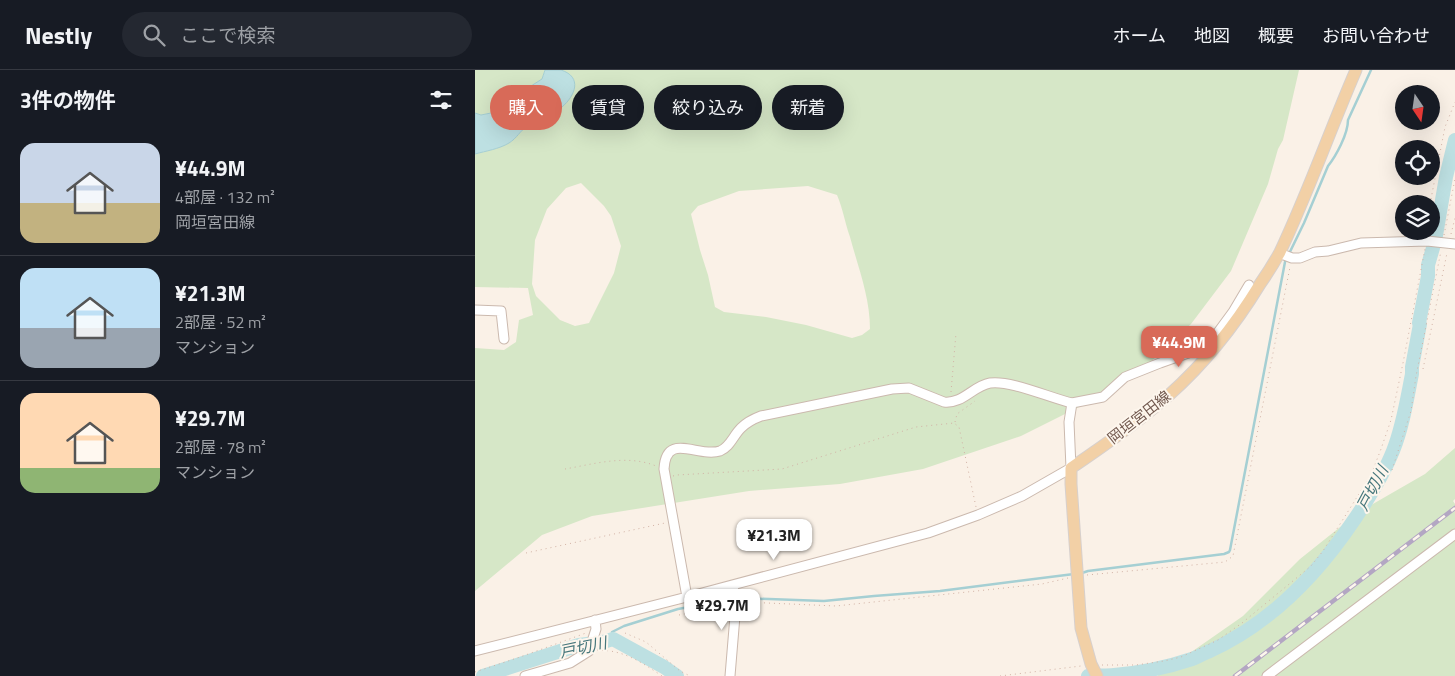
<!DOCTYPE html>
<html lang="ja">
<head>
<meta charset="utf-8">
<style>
	:root { --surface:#171b24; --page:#242831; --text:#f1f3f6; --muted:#9ea1a6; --line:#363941; --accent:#d86a58 }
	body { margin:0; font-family:"Titillium Web","Noto Sans JP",sans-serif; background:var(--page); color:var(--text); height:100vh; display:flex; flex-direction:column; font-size:19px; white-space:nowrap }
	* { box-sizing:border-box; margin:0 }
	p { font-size:16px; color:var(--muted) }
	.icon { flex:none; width:28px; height:28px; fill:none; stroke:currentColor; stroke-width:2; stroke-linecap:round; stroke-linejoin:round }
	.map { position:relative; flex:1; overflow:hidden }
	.details { display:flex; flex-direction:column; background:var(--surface); width:475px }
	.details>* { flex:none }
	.guide { position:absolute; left:15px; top:15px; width:475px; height:45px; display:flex; gap:10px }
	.needle { width:32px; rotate:167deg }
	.fabs { position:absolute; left:920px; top:15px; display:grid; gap:10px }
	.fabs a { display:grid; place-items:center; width:45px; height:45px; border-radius:50%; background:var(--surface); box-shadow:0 5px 20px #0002; font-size:25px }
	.price { position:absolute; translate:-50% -42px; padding:0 11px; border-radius:10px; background:#fff; color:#222; font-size:16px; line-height:32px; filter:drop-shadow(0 1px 2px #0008) }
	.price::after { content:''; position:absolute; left:50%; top:30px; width:15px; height:11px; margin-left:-8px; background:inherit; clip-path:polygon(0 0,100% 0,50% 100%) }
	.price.selected { background:var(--accent); color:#fff }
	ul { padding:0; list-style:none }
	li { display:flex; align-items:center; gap:15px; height:125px; padding:0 20px }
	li+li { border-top:1px solid var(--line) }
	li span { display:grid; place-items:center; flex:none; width:140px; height:100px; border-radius:15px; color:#555 }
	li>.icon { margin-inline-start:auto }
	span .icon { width:60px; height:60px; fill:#fffc; stroke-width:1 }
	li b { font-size:21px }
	h2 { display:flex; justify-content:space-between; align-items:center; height:60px; padding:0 20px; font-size:21px }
	.chip { padding:0 18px; border-radius:22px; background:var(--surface); box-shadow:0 5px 20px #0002; font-size:18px; line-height:45px }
	.chip.selected { background:var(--accent); color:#fff }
	header { display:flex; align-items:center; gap:30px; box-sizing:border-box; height:70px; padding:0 25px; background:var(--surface); border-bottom:1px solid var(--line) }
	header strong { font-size:24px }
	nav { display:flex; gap:28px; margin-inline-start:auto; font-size:18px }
	.search { width:350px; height:45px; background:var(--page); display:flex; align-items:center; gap:12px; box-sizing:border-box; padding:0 18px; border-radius:28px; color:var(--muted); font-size:19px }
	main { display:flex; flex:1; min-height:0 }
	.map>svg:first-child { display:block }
	.green { fill:#d6e7c7; fill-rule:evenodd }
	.water { fill:#bde0e2; stroke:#a5cfd3 }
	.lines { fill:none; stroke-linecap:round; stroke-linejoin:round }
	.stream { stroke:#a5cfd3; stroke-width:2.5 }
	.river { stroke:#bde0e2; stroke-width:14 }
	.minor-casing { stroke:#cbb9ae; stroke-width:11 }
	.major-casing { stroke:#d7d0cd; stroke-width:13 }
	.path { stroke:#d2b2a5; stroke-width:1; stroke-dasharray:1 4; stroke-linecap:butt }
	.minor { stroke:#fff; stroke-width:9 }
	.major { stroke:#f2d0a6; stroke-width:11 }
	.rail-casing { stroke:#b3a6c3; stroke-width:4.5 }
	.rail { stroke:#fdf6ed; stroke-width:2.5; stroke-dasharray:8; stroke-linecap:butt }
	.labels { text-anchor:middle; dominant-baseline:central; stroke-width:4; stroke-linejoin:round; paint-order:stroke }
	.street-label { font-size:15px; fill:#71584e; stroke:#fdf6ed }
	.water-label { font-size:16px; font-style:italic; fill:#47777c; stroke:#fdf6ed }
</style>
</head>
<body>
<header>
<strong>Nestly</strong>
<div class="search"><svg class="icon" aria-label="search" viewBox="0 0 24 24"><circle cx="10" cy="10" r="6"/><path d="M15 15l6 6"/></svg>ここで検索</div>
<nav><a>ホーム</a><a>地図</a><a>概要</a><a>お問い合わせ</a></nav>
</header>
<main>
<section class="details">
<h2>3件の物件<svg class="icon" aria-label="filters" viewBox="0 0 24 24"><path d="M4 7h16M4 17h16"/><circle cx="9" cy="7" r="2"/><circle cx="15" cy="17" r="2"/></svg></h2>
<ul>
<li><span style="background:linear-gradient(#c9d6e8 60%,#c2b280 0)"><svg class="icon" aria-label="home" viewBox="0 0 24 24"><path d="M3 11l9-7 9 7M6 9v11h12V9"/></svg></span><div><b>¥44.9M</b><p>4部屋 · 132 m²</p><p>岡垣宮田線</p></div></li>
<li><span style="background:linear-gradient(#bfe0f5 60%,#9aa5b1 0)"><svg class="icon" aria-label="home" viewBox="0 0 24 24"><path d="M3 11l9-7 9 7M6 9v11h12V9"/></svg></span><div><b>¥21.3M</b><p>2部屋 · 52 m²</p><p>マンション</p></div></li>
<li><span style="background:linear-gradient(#ffd9b3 75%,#8fb573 0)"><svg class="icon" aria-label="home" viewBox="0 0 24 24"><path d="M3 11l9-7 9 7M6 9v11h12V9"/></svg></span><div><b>¥29.7M</b><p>2部屋 · 78 m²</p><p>マンション</p></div></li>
</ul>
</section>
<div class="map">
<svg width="980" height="606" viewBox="0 0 980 606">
	<rect width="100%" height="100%" fill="#faf1e7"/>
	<path class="green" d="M0 0H70L67 9 45 23 25 38 16 43 6 45 0 43Z
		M86 0H824L808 70 803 79 793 114 756 201 716 254 666 301 614 332 546 366 448 399 365 414 274 421 117 446 67 465 0 521V278L29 280 41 272 44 250 58 245 53 218 0 217V84C11 81 24 79 34 73 42 68 45 61 52 56 62 47 75 42 87 37 96 29 98 21 99 10L93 4ZM106 113 129 136 136 146 146 176 139 203 114 253 100 256 85 250 61 226 57 214 60 170 72 139 91 118ZM333 116 362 125C368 139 370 153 375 167 383 197 395 227 395 259L387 265 377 268 331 255 291 247 249 242 240 237 233 205 225 180 216 144 223 136 264 121Z
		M980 378V429L978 431 980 434V606H682L768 546 825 489 884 442 950 404Z"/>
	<path class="water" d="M70 0C75 0 82 0 86 0 108 7 100 26 87 37 75 42 62 47 52 56 45 61 42 68 34 73 24 79 11 81 0 84V43L6 45 16 43 25 38 45 23 67 9Z"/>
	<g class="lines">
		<path class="stream" d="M607 503 613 501 749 484 754 482 755 480 810 192 829 153 853 96C861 86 873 64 873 50L896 0
			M138 569 137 562 149 556 203 539 264 528 349 531 399 526 465 521 599 504"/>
		<path class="river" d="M8 606 104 575 128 572 138 569 189 597 202 606
			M613 606C622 605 631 606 639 605 665 603 693 597 717 589 723 587 729 583 735 581 796 553 842 505 879 450 894 428 908 406 918 381 928 356 932 329 937 304V297L945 254 944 253 953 206V195L960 171 971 107 980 70"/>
		<g class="minor-casing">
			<path id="minor" d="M804 183 817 188H825L840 182 853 181 886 173 952 171 980 174
				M0 240 26 241 29 269
				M597 333 628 327 650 307 685 293 733 276 758 242 774 215
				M0 581 212 527 453 463 503 445 547 426 596 398 594 352 597 333C575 328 536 310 515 313 498 316 488 334 469 332L434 318 417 319 286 346C278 349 271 353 266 358 258 366 255 377 245 381 223 388 191 361 189 399L212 527
				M50 606 95 593 114 581 121 559 120 550
				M255 606 261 534 258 515
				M792 606 980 464"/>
		</g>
		<g class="major-casing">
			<path id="major" d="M622 606 616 594 606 558 596 414V398C630 375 663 352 694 325 730 293 760 255 785 214 792 204 799 193 805 182 833 123 855 60 881 0"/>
		</g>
		<path class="path" d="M955 134 970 57 980 32
			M976 164 980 148
			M969 165 980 109
			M948 299 972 183
			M476 322 481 263
			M480 352 482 344 500 331
			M90 399C119 394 152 384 181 396
			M917 400 936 341 941 306 966 181
			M198 406 202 405 307 399 441 357 479 353 484 357 501 437
			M51 483 190 453
			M612 505 750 492 758 486 815 197
			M269 532 361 536 567 514 593 508
			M204 545 253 535
			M150 563 171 572 205 601 215 606
			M122 580C149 580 166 592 187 606
			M627 595H661L689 591 706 587 743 570 767 553 836 496 848 481 896 405 906 379 916 350 928 293 950 179
			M0 602 45 587 111 563
			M525 606 606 596"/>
		<use href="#minor" class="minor"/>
		<use href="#major" class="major"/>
		<g class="rail-casing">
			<path id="rail" d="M760 606 980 438"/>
		</g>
		<use href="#rail" class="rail"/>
	</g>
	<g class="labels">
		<g class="street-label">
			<text transform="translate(664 347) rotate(-38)">岡垣宮田線</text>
		</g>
		<g class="water-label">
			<text transform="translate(897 418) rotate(-62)">戸切川</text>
			<text transform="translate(108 577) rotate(-12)">戸切川</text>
		</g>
	</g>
</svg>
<div class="fabs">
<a><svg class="needle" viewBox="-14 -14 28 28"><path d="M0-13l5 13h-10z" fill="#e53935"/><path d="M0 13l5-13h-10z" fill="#9ea1a6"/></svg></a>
<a><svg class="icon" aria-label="locate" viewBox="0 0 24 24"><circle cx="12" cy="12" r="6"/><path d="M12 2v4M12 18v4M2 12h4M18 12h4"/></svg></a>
<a><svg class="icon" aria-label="layers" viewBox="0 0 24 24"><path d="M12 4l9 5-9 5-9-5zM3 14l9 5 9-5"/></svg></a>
</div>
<b class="price selected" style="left:704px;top:298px">¥44.9M</b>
<b class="price" style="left:299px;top:491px">¥21.3M</b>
<b class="price" style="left:247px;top:561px">¥29.7M</b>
<div class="guide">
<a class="chip selected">購入</a>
<a class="chip">賃貸</a>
<a class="chip">絞り込み</a>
<a class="chip">新着</a>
</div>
</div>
</main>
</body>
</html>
